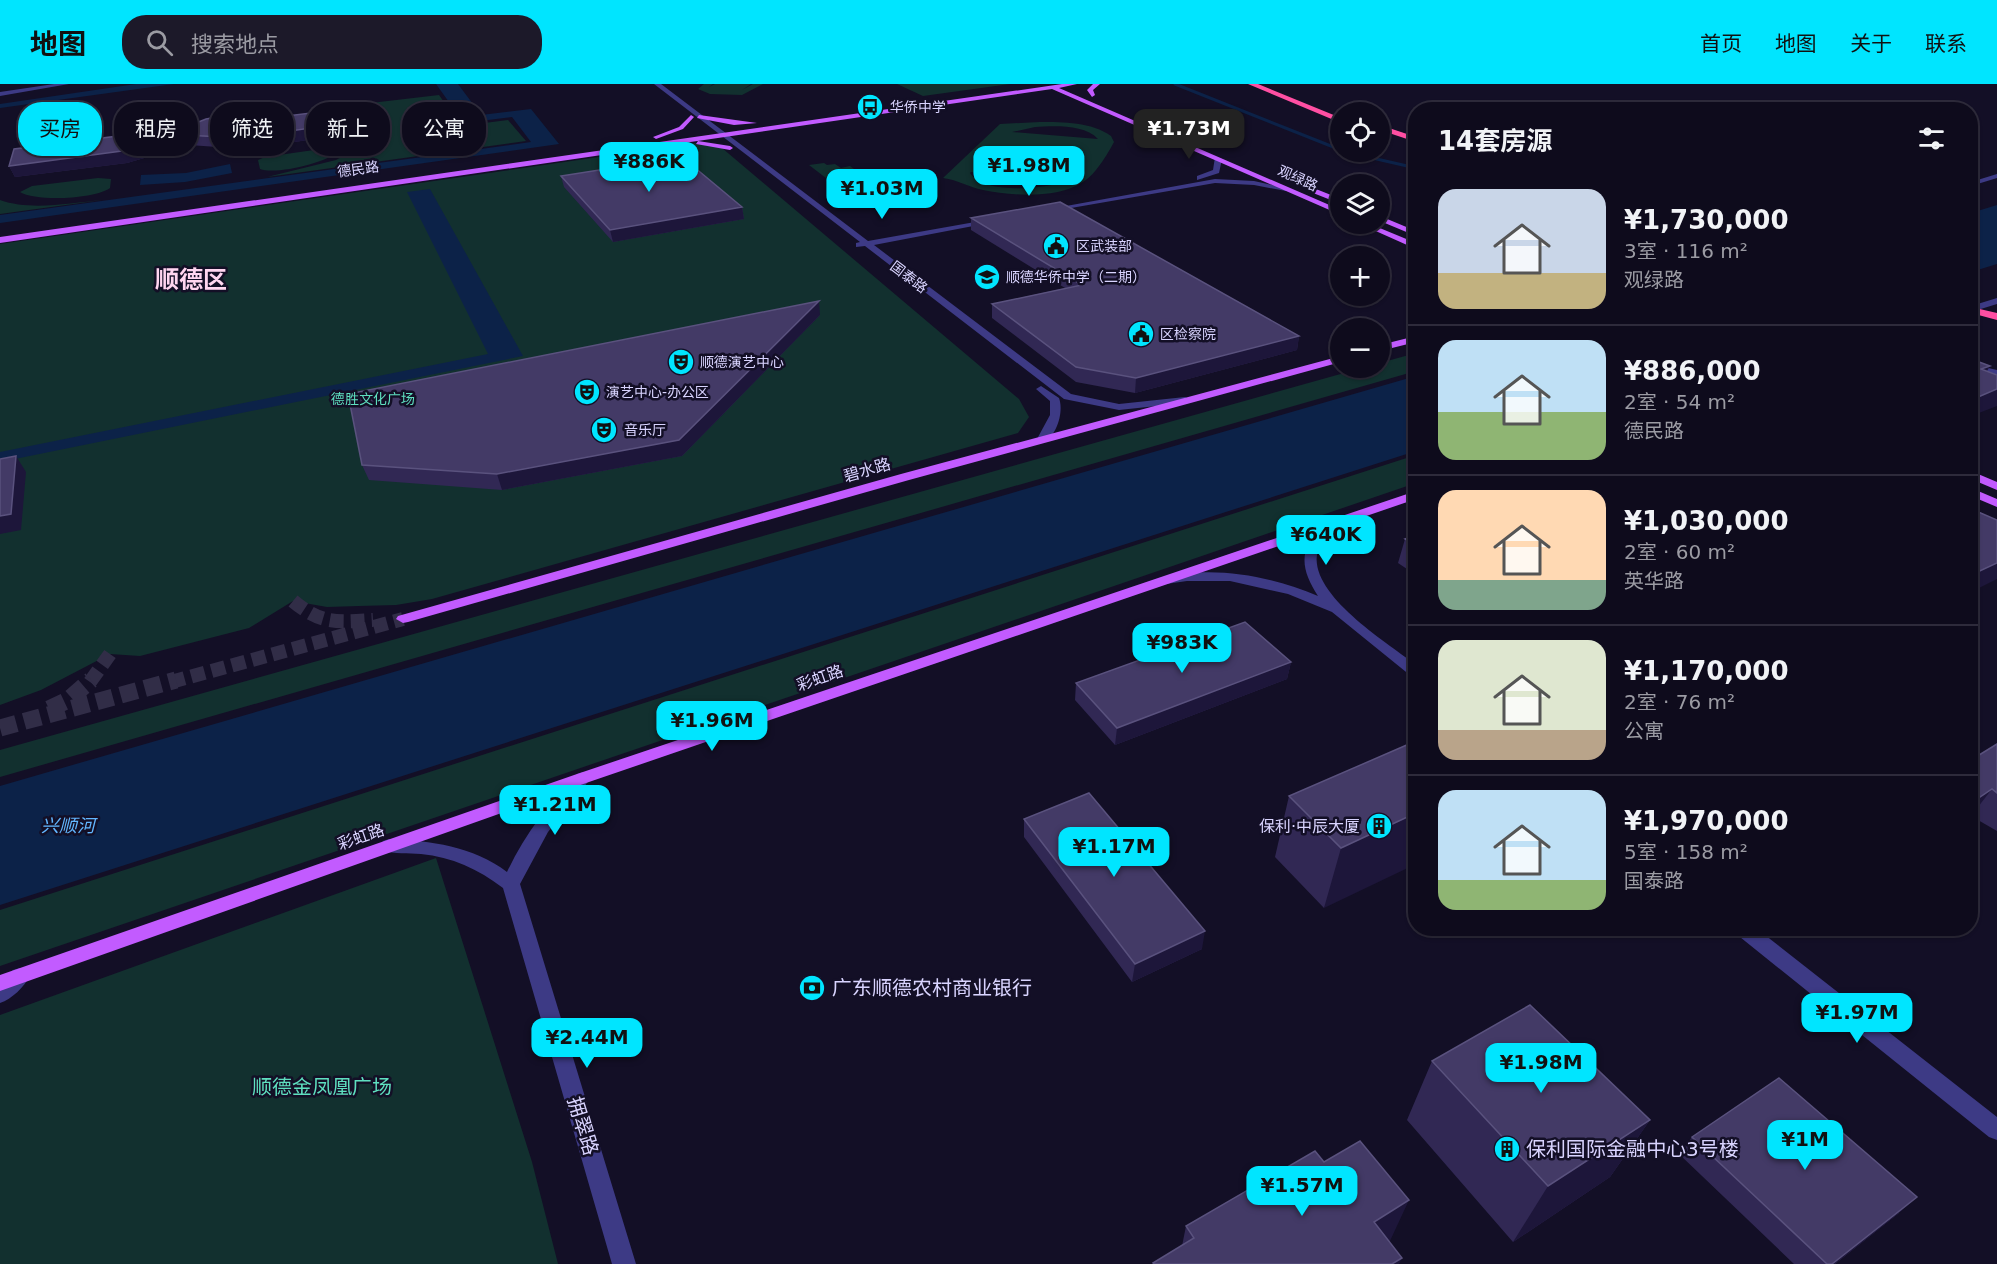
<!DOCTYPE html>
<html lang="zh">
<head>
<meta charset="utf-8">
<style>
	:root { --surface:#0e0b1c; --page:#1c1929; --text:#f1f3f6; --muted:#9b9ba3; --line:#2e2b3b; --accent:#00e5ff }
	body { margin:0; font-family:"DejaVu Sans","Noto Sans SC",sans-serif; background:var(--page); color:var(--text); height:100vh; display:flex; flex-direction:column; font-size:22px; white-space:nowrap }
	* { box-sizing:border-box; margin:0 }
	p { font-size:20px; color:var(--muted) }
	.icon { flex:none; width:33px; height:33px; fill:none; stroke:currentColor; stroke-width:2; stroke-linecap:round; stroke-linejoin:round }
	.map { position:relative; flex:1; overflow:hidden }
	.side { position:absolute; left:1408px; top:18px; width:570px; height:834px; display:flex; flex-direction:column; background:var(--surface); border-radius:24px; box-shadow:0 2px 4px #0004,0 0 0 2px var(--line) }
	.side>* { flex:none }
	.hud { position:absolute; left:18px; top:18px; width:570px; height:54px; display:flex; gap:12px }
	.buttons { position:absolute; left:1330px; top:18px; display:grid; gap:12px }
	.buttons a { display:grid; place-items:center; width:60px; height:60px; border-radius:50%; background:var(--surface); box-shadow:0 2px 4px #0004,0 0 0 2px var(--line); font-size:30px }
	.price { position:absolute; translate:-50% -51px; padding:0 14px; border-radius:12px; background:var(--accent); color:#111; font-size:20px; line-height:39px; filter:drop-shadow(0 2px 3px #0008) }
	.price::after { content:''; position:absolute; left:50%; top:36px; width:18px; height:14px; margin-left:-9px; background:inherit; clip-path:polygon(0 0,100% 0,50% 100%) }
	.price.active { background:#222; color:#fff }
	ul { padding:0; list-style:none }
	li { display:flex; align-items:center; gap:18px; height:150px; padding:0 30px }
	li+li { border-top:2px solid var(--line) }
	li span { display:grid; place-items:center; flex:none; width:168px; height:120px; border-radius:18px; color:#555 }
	li>.icon { margin-inline-start:auto }
	span .icon { width:72px; height:72px; fill:#fffc; stroke-width:1 }
	li b { font-size:26px }
	h2 { display:flex; justify-content:space-between; align-items:center; height:72px; padding:0 30px; font-size:26px }
	.pill { padding:0 21px; border-radius:24px; background:var(--surface); box-shadow:0 2px 4px #0004,0 0 0 2px var(--line); font-size:21px; line-height:54px }
	.pill.active { background:var(--accent); color:#111 }
	header { display:flex; align-items:center; gap:36px; box-sizing:border-box; height:84px; padding:0 30px; background:var(--accent); color:#111 }
	header strong { font-size:28px }
	nav { display:flex; gap:33px; margin-inline-start:auto; font-size:21px }
	.search { width:420px; height:54px; background:var(--page); display:flex; align-items:center; gap:15px; box-sizing:border-box; padding:0 21px; border-radius:24px; color:var(--muted); font-size:22px }
	.map>svg:first-child { display:block }
	.green { fill:#12302f; fill-rule:evenodd }
	.water { fill:#0c2248 }
	.lines { fill:none; stroke-linecap:round; stroke-linejoin:round }
	.stream { stroke:#0c2248; stroke-width:3 }
	.major-tunnel-far1 { stroke:#312d47; stroke-width:14; stroke-dasharray:14 7; stroke-linecap:butt }
	.major-tunnel { stroke:#312d47; stroke-width:17; stroke-dasharray:17 8; stroke-linecap:butt }
	.minor { fill:#3d3a85; fill-rule:evenodd }
	.major { fill:#c25bff; fill-rule:evenodd }
	.highway { fill:#ff4fa3; fill-rule:evenodd }
	.wall { fill:#312854 }
	.shaded-wall { fill:#1d163a }
	.building { fill:#433a66; stroke:#5a527e; stroke-width:1.5 }
	.labels { text-anchor:middle; dominant-baseline:central; stroke-width:5; stroke-linejoin:round; paint-order:stroke }
	.far-poi-label { font-size:14px; fill:#d9d4ff; stroke:#130f26; text-anchor:start }
	.far-street-label { font-size:14px; fill:#d9d4ff; stroke:#130f26 }
	.far-park-label { font-size:14px; fill:#5fe0c0; stroke:#130f26 }
	.street-label { font-size:16px; fill:#d9d4ff; stroke:#130f26 }
	.poi-label { font-size:16px; fill:#d9d4ff; stroke:#130f26; text-anchor:end }
	.water-label { font-size:18px; font-style:italic; fill:#62b6ff; stroke:#130f26 }
	.near-poi-label { font-size:20px; fill:#d9d4ff; stroke:#130f26; text-anchor:start }
	.near-park-label { font-size:20px; fill:#5fe0c0; stroke:#130f26 }
	.near-street-label { font-size:20px; fill:#d9d4ff; stroke:#130f26 }
	.far-town-label { font-size:24px; font-weight:bold; fill:#ffd6f0; stroke:#130f26 }
</style>
</head>
<body>
<header>
<strong>地图</strong>
<div class="search"><svg class="icon" aria-label="search" viewBox="0 0 24 24"><circle cx="10" cy="10" r="6"/><path d="M15 15l6 6"/></svg>搜索地点</div>
<nav><a>首页</a><a>地图</a><a>关于</a><a>联系</a></nav>
</header>
<div class="map">
<svg width="1997" height="1180" viewBox="0 0 1997 1180">
	<rect width="100%" height="100%" fill="#130f26"/>
	<path class="green" d="M704 0H713L709 3 715 0H751L742 6 753 0H763L742 11 710 10 698 5Z
		M897 0H1010L923 12Z
		M439 11 461 42 508 36 526 57 267 93 336 76 358 64 359 57 345 22Z
		M1040 38C1063 38 1092 38 1111 52L1114 58C1107 71 1095 91 1083 98 1057 115 1012 112 983 106 969 103 958 96 943 94L1000 40ZM1035 43C1054 42 1084 40 1098 55L1012 48ZM970 89 971 88 1064 97C1044 106 983 110 970 89Z
		M695 59 722 64 1019 315 1029 333 1018 349 432 515 396 521 359 522 327 523 293 517 249 544 140 572 110 570 41 606 0 621V160Z
		M328 64 339 67C326 79 276 91 260 85L258 76 265 73Z
		M824 79 827 81 835 80 841 84 850 82 862 91 853 92 856 94 848 96 850 98 835 101 809 81Z
		M98 94 111 95 110 104C95 115 36 118 20 108L32 102Z
		M0 116C30 127 71 119 102 116L0 130Z
		M1416 269V287L0 693V666L1362 284H1380V279Z
		M1416 371V399L0 882V826Z
		M436 774 532 1078 558 1180H0V931Z"/>
	<path class="water" d="M136 0H174L0 24V20Z
		M436 0H458L481 31 531 25 559 60 0 139V131L531 58 512 33 464 39Z
		M230 80 232 89 185 98 140 101 141 91 186 89Z
		M430 105 523 272 0 378V368L488 270 407 108Z
		M1997 121V180L1971 188V129Z
		M1416 292V367L0 821V702Z"/>
	<g class="lines">
		<path class="stream" d="M1175 0 1341 66
			M1346 68 1416 84"/>
		<path class="major-tunnel-far1" d="M293 517C322 541 337 538 373 536
			M90 598 110 570
			M171 598 403 535"/>
		<path class="major-tunnel" d="M49 625 68 616 91 596
			M0 644 176 596"/>
		<path class="minor" d="M54 0H69L0 12V8Z
			M654 0H661L868 157 992 135 993 137 989 139 874 161 1071 310 1119 320 1185 313 1190 316 1185 319 1119 326 1064 315 865 162 856 163V159L860 158Z
			M1215 73 1222 75 1219 89 1197 96V92L1213 86Z
			M1997 90V94L1971 102V98Z
			M1215 95 1254 97 1290 105 1286 107 1254 101 1215 99 1048 128 1044 126Z
			M1997 214V220L1971 228V222Z
			M1971 280 1997 286V292L1971 286Z
			M1041 302 1059 314C1064 327 1057 353 1043 358L1037 355 1050 331V317L1036 305Z
			M1340 432 1346 436C1338 447 1323 452 1318 466 1305 509 1388 559 1416 581V594L1411 592 1332 528 1288 510 1230 497H1187L1166 500 1159 496C1165 491 1173 491 1181 490 1227 484 1275 494 1318 512 1301 486 1297 464 1324 442 1329 438 1334 434 1340 432Z
			M583 688 589 690 591 694 548 748 520 800 636 1180H612L503 804C478 785 452 773 421 770 408 769 395 770 383 767L380 762 383 757 389 755C431 757 473 762 507 788 525 750 549 719 577 690Z
			M1733 844H1756L1997 1033V1056L1989 1053 1735 849Z
			M20 884 27 886 30 892C24 903 12 915 0 919V898L13 886Z"/>
		<path class="major" d="M1062 0H1077L1059 4 1341 126V131L1052 5 0 159V153Z
			M1093 0H1100L1093 6 1095 11 1092 13 1087 6Z
			M691 31 694 33 683 45 656 55 653 53 679 43Z
			M699 31 757 39 734 41 697 34Z
			M698 57 730 62 733 64 730 66 696 60Z
			M1311 103 1341 115V120L1308 107 1307 105Z
			M1380 132 1416 147V152L1380 137Z
			M1360 140H1370L1416 159V165Z
			M1416 252V258L1380 267V261Z
			M1341 272V278L909 396 408 538 403 539 396 535 398 532 901 390Z
			M1971 387 1997 398V406L1971 395Z
			M1971 404 1997 415V423L1971 412Z
			M1416 407V415L589 698 0 907V891L577 690Z"/>
		<path class="highway" d="M1248 0H1258L1341 34V39Z
			M1380 41 1416 53V58L1380 46Z
			M1971 223 1997 229V236L1971 229Z"/>
	</g>
	<path class="wall" d="M237 38 329 53 246 65 189 61 127 79 15 93 9 82 181 45Z
		M561 92 742 123 744 135 613 158 564 103Z
		M971 134 1299 252 1297 266 1135 309 1076 298 992 234V220L1065 204 971 146Z
		M820 231 682 372 502 406 369 396 362 381Z
		M1416 451V491L1398 479 1405 455Z
		M1291 578 1287 595 1115 661 1075 616 1076 599Z
		M1416 657 1324 824 1275 773 1289 712Z
		M1997 661V747L1971 732V676Z
		M1024 735 1202 865 1132 898 1024 753Z
		M1432 977 1650 1036 1610 1093 1513 1158 1407 1036Z
		M1692 1053 1899 1129 1835 1180H1794L1679 1070Z
		M1186 1142 1389 1158 1399 1180H1153V1179L1182 1162Z"/>
	<path class="shaded-wall" d="M325 42 329 53 246 65 242 54Z
		M184 51 189 61 127 79 15 93 9 82Z
		M742 123 744 135 613 158 610 146Z
		M819 217 820 231 682 372 502 406 497 390Z
		M1299 252 1297 266 1135 309 1136 294Z
		M1990 282 1978 303 1981 285Z
		M1997 305V322L1971 332V316Z
		M16 372 26 388 21 446 0 450V432Z
		M1997 479V495L1971 508V491Z
		M1291 578 1287 595 1115 661 1117 644Z
		M1992 705 1971 732V722L1977 715Z
		M1416 729V780L1324 824 1341 764Z
		M1205 847 1202 865 1132 898 1135 880Z
		M1650 1036 1610 1093 1513 1158 1548 1102Z
		M1917 1113 1899 1129 1835 1180H1832Z
		M1409 1116 1383 1172 1374 1138Z
		M1402 1174 1399 1180H1392Z"/>
	<path class="building" d="M319 28 325 42 242 54 184 51 122 67 9 82 14 65 118 52V50L135 44 147 42 181 45 206 35 217 33 236 35 237 38Z
		M682 73 742 123 610 146 561 92Z
		M1060 118 1299 252 1136 294 1076 283 992 220 1082 201 971 134Z
		M819 217 679 356 497 390 362 381 348 310Z
		M1971 275 1990 282 1981 285 1997 291V305L1971 316Z
		M16 372 11 430 0 432V375Z
		M1976 427 1997 436V479L1971 491V429Z
		M1416 451V462L1405 455Z
		M1245 538 1291 578 1117 644 1076 599Z
		M1416 657V729L1341 764 1289 712Z
		M1997 660V709L1992 705 1977 715 1971 711V676Z
		M1089 709 1205 847 1135 880 1024 735Z
		M1530 921 1650 1036 1548 1102 1432 977Z
		M1779 994 1917 1113 1832 1180H1827L1692 1053Z
		M1360 1057 1409 1116 1374 1138 1402 1174 1392 1180H1154L1153 1179 1194 1154 1186 1142 1315 1067 1324 1078Z"/>
	<defs>
		<g id="bus-disc" transform="scale(1.35)"><circle r="9.5" fill="#00e5ff" stroke="#130f26"/><path d="M-5-6H5V4H4V6H2V4H-2V6H-4V4H-5ZM-3.5-4V0h7V-4ZM-3.5 1.2v1.5H-2V1.2ZM2 1.2v1.5H3.5V1.2Z" fill="#111"/></g>
		<g id="civic-disc" transform="scale(1.35)"><circle r="9.5" fill="#00e5ff" stroke="#130f26"/><path d="M-.6-6.5H3V-4.5H.6V-3L4-1V1h2V6H-6V1h2V-1L-.6-3ZM-1.2 2.5V6h2.4V2.5Z" fill="#111"/></g>
		<g id="school-disc" transform="scale(1.35)"><circle r="9.5" fill="#00e5ff" stroke="#130f26"/><path d="M0-5L7-2L0 1L-7-2ZM-4 1L0 2.5L4 1V4Q0 6-4 4Z" fill="#111"/></g>
		<g id="theatre-disc" transform="scale(1.35)"><circle r="9.5" fill="#00e5ff" stroke="#130f26"/><path d="M-5-5.5Q0-4 5-5.5V0Q5 5 0 6Q-5 5-5 0ZM-3.3-2.5H-1v1.5H-3.3ZM1-2.5H3.3v1.5H1ZM-2.8 1Q0 5.5 2.8 1Z" fill="#111"/></g>
		<g id="building-disc" transform="scale(1.35)"><circle r="9.5" fill="#00e5ff" stroke="#130f26"/><path d="M-4-6H4V6H1V3H-1V6H-4ZM-2.5-4.3h1.7v1.8h-1.7ZM.8-4.3h1.7v1.8H.8ZM-2.5-1h1.7V.8h-1.7ZM.8-1h1.7V.8H.8Z" fill="#111"/></g>
		<g id="bank-disc" transform="scale(1.35)"><circle r="9.5" fill="#00e5ff" stroke="#130f26"/><path d="M-6-4H6V4H-6ZM0-2.3a2.3 2.3 0 1 0 0 4.6a2.3 2.3 0 1 0 0-4.6Z" fill="#111"/></g>
	</defs>
	<g fill-rule="evenodd">
		<use href="#bus-disc" x="870" y="23"/>
		<use href="#civic-disc" x="1056" y="162"/>
		<use href="#school-disc" x="987" y="193"/>
		<use href="#civic-disc" x="1141" y="250"/>
		<use href="#theatre-disc" x="681" y="278"/>
		<use href="#theatre-disc" x="587" y="308"/>
		<use href="#theatre-disc" x="604" y="346"/>
		<use href="#building-disc" x="1379" y="742"/>
		<use href="#bank-disc" x="812" y="904"/>
		<use href="#building-disc" x="1507" y="1065"/>
	</g>
	<g class="labels">
		<g class="far-poi-label">
			<text x="890" y="23">华侨中学</text>
			<text x="1076" y="162">区武装部</text>
			<text x="1006" y="193">顺德华侨中学（二期）</text>
			<text x="1160" y="250">区检察院</text>
			<text x="700" y="278">顺德演艺中心</text>
			<text x="606" y="308">演艺中心-办公区</text>
			<text x="624" y="346">音乐厅</text>
		</g>
		<g class="far-street-label">
			<text transform="translate(358 85) rotate(-8)">德民路</text>
			<text transform="translate(1298 94) rotate(24)">观绿路</text>
			<text transform="translate(909 193) rotate(37)">国泰路</text>
		</g>
		<g class="far-park-label">
			<text x="373" y="315">德胜文化广场</text>
		</g>
		<g class="street-label">
			<text transform="translate(867 386) rotate(-16)">碧水路</text>
			<text transform="translate(820 594) rotate(-19)">彩虹路</text>
			<text transform="translate(361 753) rotate(-19)">彩虹路</text>
		</g>
		<g class="poi-label">
			<text x="1360" y="742">保利·中辰大厦</text>
		</g>
		<g class="water-label">
			<text x="68" y="741">兴顺河</text>
		</g>
		<g class="near-poi-label">
			<text x="832" y="904">广东顺德农村商业银行</text>
			<text x="1526" y="1065">保利国际金融中心3号楼</text>
		</g>
		<g class="near-park-label">
			<text x="322" y="1003">顺德金凤凰广场</text>
		</g>
		<g class="near-street-label">
			<text transform="translate(583 1042) rotate(73)">拥翠路</text>
		</g>
		<g class="far-town-label">
			<text x="191" y="196">顺德区</text>
		</g>
	</g>
</svg>
<div class="buttons">
<a><svg class="icon" aria-label="locate" viewBox="0 0 24 24"><circle cx="12" cy="12" r="6"/><path d="M12 2v4M12 18v4M2 12h4M18 12h4"/></svg></a>
<a><svg class="icon" aria-label="layers" viewBox="0 0 24 24"><path d="M12 4l9 5-9 5-9-5zM3 14l9 5 9-5"/></svg></a>
<a>+</a>
<a>−</a>
</div>
<b class="price active" style="left:1189px;top:76px">¥1.73M</b>
<b class="price" style="left:649px;top:109px">¥886K</b>
<b class="price" style="left:1029px;top:113px">¥1.98M</b>
<b class="price" style="left:882px;top:136px">¥1.03M</b>
<b class="price" style="left:1326px;top:482px">¥640K</b>
<b class="price" style="left:1182px;top:590px">¥983K</b>
<b class="price" style="left:712px;top:668px">¥1.96M</b>
<b class="price" style="left:555px;top:752px">¥1.21M</b>
<b class="price" style="left:1114px;top:794px">¥1.17M</b>
<b class="price" style="left:1857px;top:960px">¥1.97M</b>
<b class="price" style="left:587px;top:985px">¥2.44M</b>
<b class="price" style="left:1541px;top:1010px">¥1.98M</b>
<b class="price" style="left:1805px;top:1087px">¥1M</b>
<b class="price" style="left:1302px;top:1133px">¥1.57M</b>
<div class="hud">
<a class="pill active">买房</a>
<a class="pill">租房</a>
<a class="pill">筛选</a>
<a class="pill">新上</a>
<a class="pill">公寓</a>
</div>
<section class="side">
<h2>14套房源<svg class="icon" aria-label="filters" viewBox="0 0 24 24"><path d="M4 7h16M4 17h16"/><circle cx="9" cy="7" r="2"/><circle cx="15" cy="17" r="2"/></svg></h2>
<ul>
<li><span style="background:linear-gradient(#c9d6e8 70%,#c2b280 0)"><svg class="icon" aria-label="home" viewBox="0 0 24 24"><path d="M3 11l9-7 9 7M6 9v11h12V9"/></svg></span><div><b>¥1,730,000</b><p>3室 · 116 m²</p><p>观绿路</p></div></li>
<li><span style="background:linear-gradient(#bfe0f5 60%,#8fb573 0)"><svg class="icon" aria-label="home" viewBox="0 0 24 24"><path d="M3 11l9-7 9 7M6 9v11h12V9"/></svg></span><div><b>¥886,000</b><p>2室 · 54 m²</p><p>德民路</p></div></li>
<li><span style="background:linear-gradient(#ffd9b3 75%,#7fa58c 0)"><svg class="icon" aria-label="home" viewBox="0 0 24 24"><path d="M3 11l9-7 9 7M6 9v11h12V9"/></svg></span><div><b>¥1,030,000</b><p>2室 · 60 m²</p><p>英华路</p></div></li>
<li><span style="background:linear-gradient(#dfe7d0 75%,#b9a48a 0)"><svg class="icon" aria-label="home" viewBox="0 0 24 24"><path d="M3 11l9-7 9 7M6 9v11h12V9"/></svg></span><div><b>¥1,170,000</b><p>2室 · 76 m²</p><p>公寓</p></div></li>
<li><span style="background:linear-gradient(#bfe0f5 75%,#8fb573 0)"><svg class="icon" aria-label="home" viewBox="0 0 24 24"><path d="M3 11l9-7 9 7M6 9v11h12V9"/></svg></span><div><b>¥1,970,000</b><p>5室 · 158 m²</p><p>国泰路</p></div></li>
</ul>
</section>
</div>
</body>
</html>
